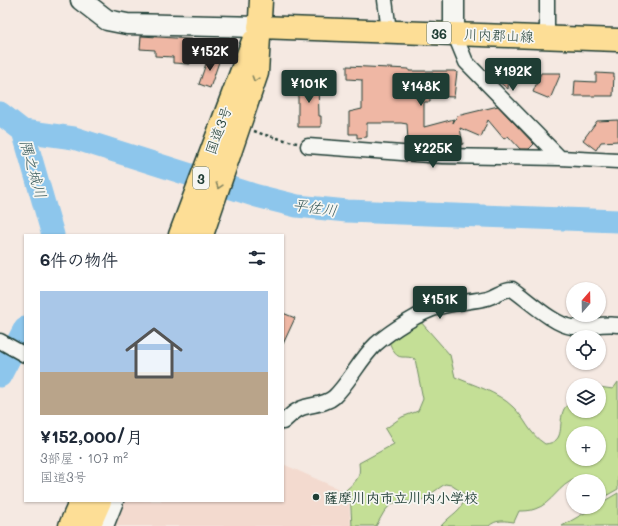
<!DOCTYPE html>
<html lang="ja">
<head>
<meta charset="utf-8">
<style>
	:root { --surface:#fff; --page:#f2f2f3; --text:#1f2937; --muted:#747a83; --accent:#1f3d34 }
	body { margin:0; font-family:Mali,"Klee One",sans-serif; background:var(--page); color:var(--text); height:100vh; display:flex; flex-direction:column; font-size:15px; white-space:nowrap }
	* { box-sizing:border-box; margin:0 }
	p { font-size:13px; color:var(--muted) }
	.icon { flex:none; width:22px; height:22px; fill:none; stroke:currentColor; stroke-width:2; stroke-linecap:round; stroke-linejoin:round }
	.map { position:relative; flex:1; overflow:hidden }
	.sheet { position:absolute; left:24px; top:234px; width:260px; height:268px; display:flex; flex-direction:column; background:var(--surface); border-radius:0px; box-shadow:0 1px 3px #0004 }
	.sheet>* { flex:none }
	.needle { width:26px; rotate:20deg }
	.controls { position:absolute; left:566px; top:282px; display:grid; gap:8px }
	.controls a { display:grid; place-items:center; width:40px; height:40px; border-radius:50%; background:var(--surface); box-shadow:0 1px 3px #0004; font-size:20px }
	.price { position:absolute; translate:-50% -34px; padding:0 9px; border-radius:4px; background:var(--accent); color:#fff; font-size:13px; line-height:26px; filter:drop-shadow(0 1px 2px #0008) }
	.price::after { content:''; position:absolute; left:50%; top:24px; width:12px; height:9px; margin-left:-6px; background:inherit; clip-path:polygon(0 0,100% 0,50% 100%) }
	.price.selected { background:#222; color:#fff }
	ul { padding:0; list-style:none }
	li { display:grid; align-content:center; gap:8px; height:212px; padding:0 16px }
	li span { display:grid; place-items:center; height:124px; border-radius:0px; color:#555 }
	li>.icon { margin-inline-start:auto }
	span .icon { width:72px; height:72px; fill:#fffc; stroke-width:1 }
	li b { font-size:17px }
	h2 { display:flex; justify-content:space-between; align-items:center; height:48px; padding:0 16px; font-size:17px }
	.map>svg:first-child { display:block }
	.built { fill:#f3dacf }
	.green { fill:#c4df96; stroke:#728e65; fill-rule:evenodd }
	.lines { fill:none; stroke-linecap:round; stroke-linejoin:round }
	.river { stroke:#8dc6ec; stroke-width:23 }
	.building { fill:#efb7a4; stroke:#1f3d34 }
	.street-casing { stroke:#1f3d34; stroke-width:17 }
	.secondary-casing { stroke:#1f3d34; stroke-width:23 }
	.primary-casing { stroke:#1f3d34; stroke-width:25 }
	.highway-casing { stroke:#1f3d34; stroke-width:25 }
	.path { stroke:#1f3d34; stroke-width:2.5; stroke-dasharray:3 3; stroke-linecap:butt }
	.street { stroke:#f6f6f2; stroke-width:14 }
	.secondary { stroke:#f6f6f2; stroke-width:20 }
	.primary { stroke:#fdde96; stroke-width:22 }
	.highway { stroke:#fdde96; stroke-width:22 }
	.oneway { stroke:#838560 }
	.poi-dot { fill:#1f3d34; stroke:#f6f6f2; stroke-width:1.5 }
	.labels { text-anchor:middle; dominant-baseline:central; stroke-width:3.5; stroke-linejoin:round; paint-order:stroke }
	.shield { fill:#f6f6f2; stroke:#60746d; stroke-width:1 }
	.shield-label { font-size:13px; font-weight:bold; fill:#1f3d34 }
	.street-label { font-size:14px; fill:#1f3d34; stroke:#f6f6f2 }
	.poi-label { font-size:14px; font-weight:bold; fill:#1f3d34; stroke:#f6f6f2; text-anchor:start }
	.water-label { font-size:15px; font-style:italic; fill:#355859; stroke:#f6f6f2 }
</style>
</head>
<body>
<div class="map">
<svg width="618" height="526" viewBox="0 0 618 526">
	<rect width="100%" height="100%" fill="#f5e9e2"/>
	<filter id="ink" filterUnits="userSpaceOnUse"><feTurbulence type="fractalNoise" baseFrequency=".025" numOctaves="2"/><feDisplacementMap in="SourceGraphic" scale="8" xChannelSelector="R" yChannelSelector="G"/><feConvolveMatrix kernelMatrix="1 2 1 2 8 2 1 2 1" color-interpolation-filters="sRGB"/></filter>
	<g filter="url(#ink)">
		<path class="built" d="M283 464 348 493 351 526H114L123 501H283Z"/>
		<path class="green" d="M420 321 450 355 455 377C473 385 498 392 513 407 526 419 528 433 545 444 567 442 557 424 564 409 566 406 570 402 573 399V411H599V387L613 389 618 382V489L604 497 599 495V481H578L576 479C559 484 552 504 535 509 530 511 524 511 519 511L514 522C506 521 496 519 489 526H441C452 513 462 512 466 495L451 485 445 484 419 502 400 501 391 504 384 512 376 526H352L350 492 346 490C357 480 361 478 359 463L394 444 385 429 402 417 418 411 423 399 415 359C410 357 408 357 402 357 394 357 391 346 388 339ZM573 433H599V459H573Z
			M618 493V526H562L595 507H599V504Z"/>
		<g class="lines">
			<path class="river" d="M0 113 23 131 53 235
				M23 131 74 138 257 196 297 206 347 211 618 221
				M0 376 25 328"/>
		</g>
		<path class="building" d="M141 36 192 39 190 64 173 63V57L155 56V50L140 49Z
			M209 55 220 59 210 88 199 84Z
			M347 66 409 69V71H454L457 72 454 97 430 96V102H424V127L454 119 453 123 457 116 498 106 534 144 529 149H520L508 136 504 139 488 120 481 137 460 128 463 144 451 147 450 145 436 147 416 146V140L408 141 407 124 401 123H367V137L357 138V134H349V112L362 109V80L347 79Z
			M486 70 509 72 508 89 494 78Z
			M541 73H561L550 99 533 92Z
			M596 73 614 74 613 96H574L575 81 596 82Z
			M302 79H315V82H318L319 116H321V127H298V81H302Z
			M618 120V141L601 142 596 150 583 140 597 121Z
			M283 313 295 318 283 344Z"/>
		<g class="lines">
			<g class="street-casing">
				<path id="street" d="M385 0 389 31
					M547 0V37
					M454 33 466 62 560 158
					M308 146 442 156 560 158 618 161
					M0 341 25 355
					M283 422C290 416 296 409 305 407 315 404 326 404 334 397 349 383 360 359 376 344 391 331 420 312 439 307 454 302 471 302 487 298 497 295 502 289 512 289 528 300 554 325 572 327 587 328 601 323 618 325"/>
			</g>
			<g class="secondary-casing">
				<path id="secondary" d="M81 0 107 20 127 24 259 27
					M454 0V33
					M103 526 113 501"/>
			</g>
			<g class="primary-casing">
				<path id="primary" d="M259 27 618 40"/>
			</g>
			<g class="highway-casing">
				<path id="highway" d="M180 235 253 41
					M202 235 257 73 261 0
					M70 526 81 501
					M89 526 100 501"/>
			</g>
			<path class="path" d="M254 131 265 135 297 143"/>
			<use href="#street" class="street"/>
			<use href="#secondary" class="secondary"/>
			<use href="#primary" class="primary"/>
			<use href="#highway" class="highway"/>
		</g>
		<defs><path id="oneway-chevron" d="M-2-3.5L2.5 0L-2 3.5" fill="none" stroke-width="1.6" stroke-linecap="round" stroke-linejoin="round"/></defs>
		<g class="oneway">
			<use href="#oneway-chevron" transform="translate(255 79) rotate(107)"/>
			<use href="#oneway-chevron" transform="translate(219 186) rotate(108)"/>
		</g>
	</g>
	<circle class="poi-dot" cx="316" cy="497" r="4"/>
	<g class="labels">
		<g class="shield">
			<rect x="427" y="22" width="24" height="22" rx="3"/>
			<rect x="193" y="167" width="16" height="22" rx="3"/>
		</g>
		<g class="shield-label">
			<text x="439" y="33">36</text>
			<text x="201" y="178">3</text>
		</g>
		<g class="street-label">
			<text transform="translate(499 35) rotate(2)">川内郡山線</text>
			<text transform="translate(218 130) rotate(-70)">国道3号</text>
		</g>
		<g class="poi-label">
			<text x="324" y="497">薩摩川内市立川内小学校</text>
		</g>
		<g class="water-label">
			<text transform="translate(34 169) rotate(74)">隅之城川</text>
			<text transform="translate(315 207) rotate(8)">平佐川</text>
		</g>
	</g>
</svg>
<div class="controls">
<a><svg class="needle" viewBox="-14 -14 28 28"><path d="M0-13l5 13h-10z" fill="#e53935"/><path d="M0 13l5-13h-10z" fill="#747a83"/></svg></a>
<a><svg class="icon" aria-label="locate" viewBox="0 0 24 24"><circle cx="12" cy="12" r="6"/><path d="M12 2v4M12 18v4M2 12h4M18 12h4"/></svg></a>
<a><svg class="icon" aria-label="layers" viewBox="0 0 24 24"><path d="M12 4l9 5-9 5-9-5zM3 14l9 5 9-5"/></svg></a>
<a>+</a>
<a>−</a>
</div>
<b class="price selected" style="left:210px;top:72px">¥152K</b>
<b class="price" style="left:513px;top:92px">¥192K</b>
<b class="price" style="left:309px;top:104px">¥101K</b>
<b class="price" style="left:421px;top:107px">¥148K</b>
<b class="price" style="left:433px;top:169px">¥225K</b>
<b class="price" style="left:440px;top:320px">¥151K</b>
<section class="sheet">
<h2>6件の物件<svg class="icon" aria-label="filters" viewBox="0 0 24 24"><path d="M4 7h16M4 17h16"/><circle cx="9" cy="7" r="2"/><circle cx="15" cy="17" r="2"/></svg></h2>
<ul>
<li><span style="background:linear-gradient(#a9c7e8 65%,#b9a48a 0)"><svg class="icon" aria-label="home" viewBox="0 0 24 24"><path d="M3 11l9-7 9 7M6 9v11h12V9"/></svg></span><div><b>¥152,000/月</b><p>3部屋 · 107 m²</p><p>国道3号</p></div></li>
</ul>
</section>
</div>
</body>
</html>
